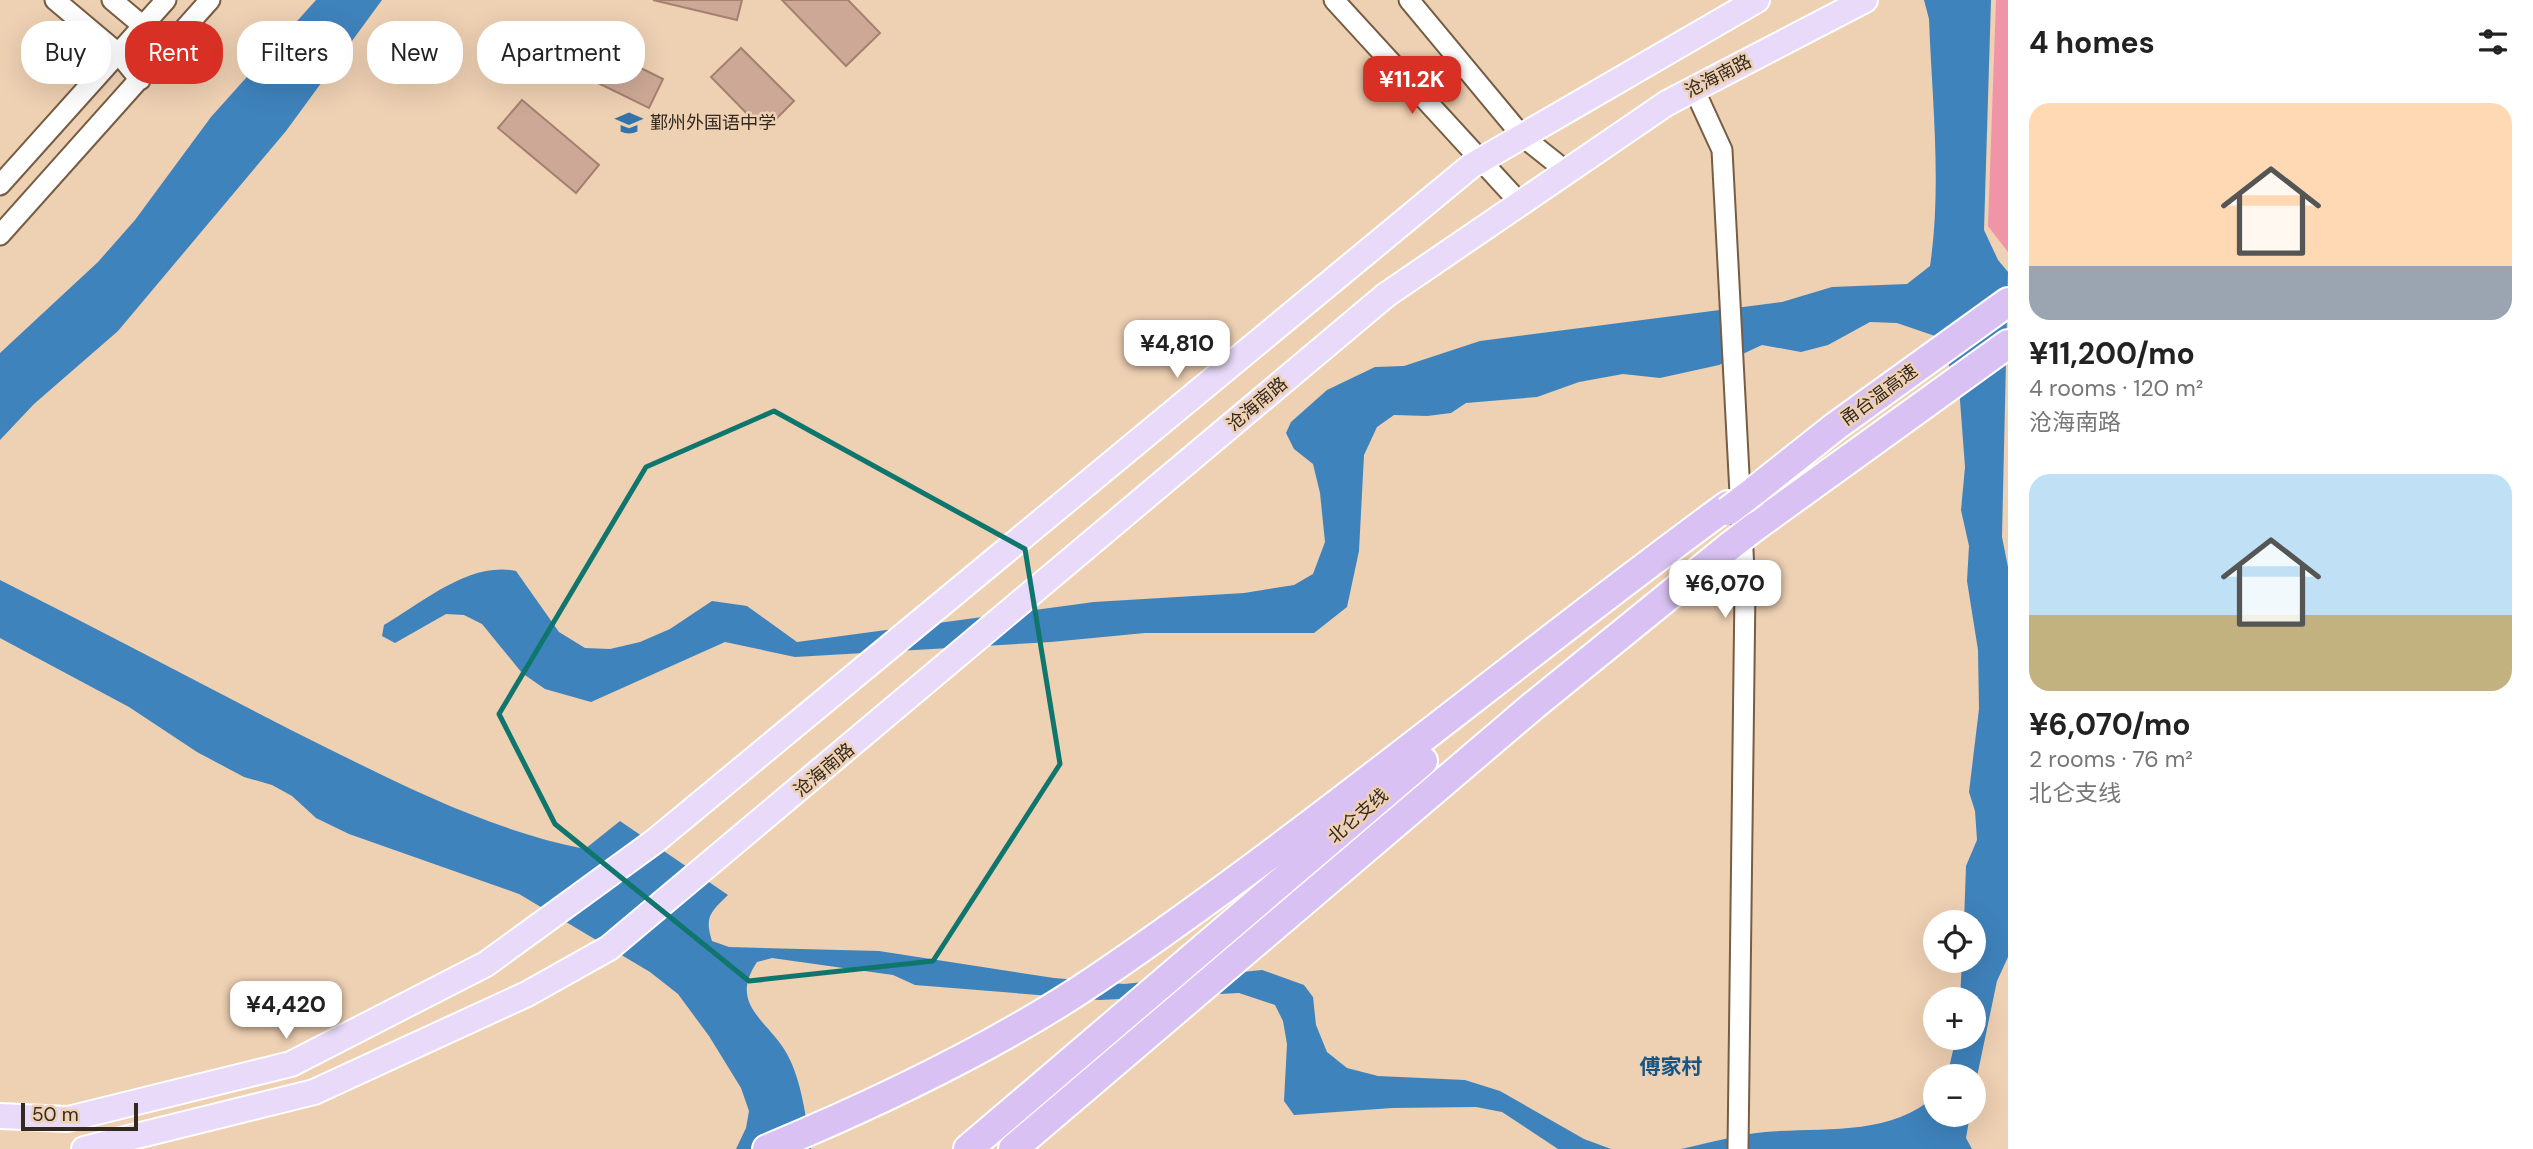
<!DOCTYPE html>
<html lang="en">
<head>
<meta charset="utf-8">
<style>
	:root { --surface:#fff; --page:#f6f6f6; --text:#222; --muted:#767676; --accent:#d93025 }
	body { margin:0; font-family:"DM Sans","Noto Sans SC",sans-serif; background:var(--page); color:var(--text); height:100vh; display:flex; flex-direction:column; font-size:26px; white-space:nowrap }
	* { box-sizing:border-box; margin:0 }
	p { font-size:23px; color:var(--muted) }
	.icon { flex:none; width:38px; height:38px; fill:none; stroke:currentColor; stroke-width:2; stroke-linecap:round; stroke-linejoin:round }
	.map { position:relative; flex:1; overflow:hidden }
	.drawer { display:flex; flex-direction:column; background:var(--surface); width:525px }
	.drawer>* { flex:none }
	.guide { position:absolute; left:21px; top:21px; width:665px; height:63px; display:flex; gap:14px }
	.fabs { position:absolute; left:1923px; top:910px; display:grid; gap:14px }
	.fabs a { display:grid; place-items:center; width:63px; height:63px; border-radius:50%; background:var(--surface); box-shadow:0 7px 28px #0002; font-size:35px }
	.scale { position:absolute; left:21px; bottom:18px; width:117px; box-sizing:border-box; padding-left:7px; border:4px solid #34291e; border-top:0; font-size:19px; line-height:24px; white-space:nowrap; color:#34291e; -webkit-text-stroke:5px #eed0b3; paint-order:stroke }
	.price { position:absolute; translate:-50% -60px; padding:0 16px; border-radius:14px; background:#fff; color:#222; font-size:23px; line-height:46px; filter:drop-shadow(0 2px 4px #0008) }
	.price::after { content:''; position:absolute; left:50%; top:42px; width:21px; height:16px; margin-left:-10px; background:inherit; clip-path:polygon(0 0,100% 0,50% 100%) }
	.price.selected { background:var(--accent); color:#fff }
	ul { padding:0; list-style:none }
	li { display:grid; align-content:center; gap:14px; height:371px; padding:0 21px }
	li span { display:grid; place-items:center; height:217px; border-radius:21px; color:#555 }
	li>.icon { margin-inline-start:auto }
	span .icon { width:126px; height:126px; fill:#fffc; stroke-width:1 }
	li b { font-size:30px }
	h2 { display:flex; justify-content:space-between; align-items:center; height:84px; padding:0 21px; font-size:30px }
	.pill { padding:0 24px; border-radius:28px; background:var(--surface); box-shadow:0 7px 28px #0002; font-size:24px; line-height:63px }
	.pill.selected { background:var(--accent); color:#fff }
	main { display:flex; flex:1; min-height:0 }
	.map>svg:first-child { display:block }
	.green { fill:#f095a8 }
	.water { fill:#3f83bc }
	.building { fill:#cda896; stroke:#a4806f; stroke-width:2 }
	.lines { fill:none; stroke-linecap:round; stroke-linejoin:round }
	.minor-casing { stroke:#765d43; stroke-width:23 }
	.major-casing { stroke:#fff; stroke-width:28 }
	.highway-casing { stroke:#fff; stroke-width:32 }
	.minor { stroke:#fff; stroke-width:19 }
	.major { stroke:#e8daf8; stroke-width:24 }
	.highway { stroke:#d9c2f3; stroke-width:28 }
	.highway-bridge-casing { stroke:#fff; stroke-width:32; stroke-linecap:butt }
	.highway-bridge { stroke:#d9c2f3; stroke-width:28 }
	.marked { fill:none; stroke:#0f766e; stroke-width:5; stroke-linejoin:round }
	.labels { text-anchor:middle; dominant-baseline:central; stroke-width:5; stroke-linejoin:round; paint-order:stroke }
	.street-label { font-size:18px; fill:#34291e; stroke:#eed0b3 }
	.poi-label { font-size:18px; fill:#34291e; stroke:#eed0b3; text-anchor:start }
	.quarter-label { font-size:21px; font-weight:bold; fill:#165584; stroke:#eed0b3 }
</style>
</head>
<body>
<main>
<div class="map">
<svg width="2008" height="1149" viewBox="0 0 2008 1149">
	<rect width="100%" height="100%" fill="#eed0b3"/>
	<path class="green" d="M1996 0H2008V252L1988 226Z"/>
	<path class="water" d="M316 0H382L286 131 118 331 34 404 0 440V353L98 262 135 220 211 117Z
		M1924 0H1991L1984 230 1998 260 2008 272 2002 537 2008 567V957L1997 981 1974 1091V1076H1947L1956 1038H1974V999H1960L1962 961H1974V922H1964L1966 866 1977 840 1975 811 1969 792 1979 709 1978 650 1967 581 1969 546 1961 510 1965 467 1959 387 1935 336 1897 323 1870 322 1828 345 1801 352 1762 345 1719 365 1660 378 1623 374 1579 382 1537 397 1466 403 1451 413 1427 416 1394 415 1377 427 1364 455 1359 551 1347 607 1314 633H1145L1051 642 795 657 725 642 591 702 545 689 522 673 482 624 464 615 446 614 395 643 382 636 384 625C423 602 470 561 516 571L559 632 585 648 610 649 640 642 670 629 712 601 747 606 797 642 1094 602 1244 593 1294 585 1313 574 1325 542 1320 493 1313 464 1294 449 1286 433 1291 422 1327 390 1375 367 1404 366 1480 341 1782 302 1832 287 1907 284 1930 266C1942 186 1932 100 1929 19Z
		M0 580C110 635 219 694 329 749 412 790 494 831 585 849L620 821 728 895C711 912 704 916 712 941L729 947 879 951 1054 978 1124 984 1262 970 1304 985 1313 997 1316 1025 1327 1052 1347 1068 1378 1076 1465 1080 1500 1091 1584 1139 1611 1149H1558L1502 1112 1476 1107 1392 1108 1294 1115 1284 1101 1287 1044 1283 1021 1275 1005 1239 993 1100 1000 915 985 893 975 772 958 757 962C728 1005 768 1020 787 1054 802 1081 806 1119 811 1149H736L746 1128 749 1111 741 1088 709 1036 678 994 650 972 519 894 349 834 316 818 292 796 272 785 244 777 197 752 129 707 0 638Z
		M1935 1096 1936 1115H1970L1966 1138 1972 1149H1681C1708 1143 1737 1135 1765 1132 1822 1127 1890 1137 1935 1096Z"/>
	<path class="building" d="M653 0H742L737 20Z
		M782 0H848L880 33 846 66Z
		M570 33 663 79 649 108 555 62Z
		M741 48 794 101 764 131 711 77Z
		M522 100 599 165 576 193 498 128Z"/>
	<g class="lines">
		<g class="minor-casing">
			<path id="minor" d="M55 0 118 53 140 80
				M112 0 168 47
				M1334 0 1520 203
				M1409 0 1522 136 1566 171
				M1694 89 1722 150 1745 589 1738 1149
				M0 185 166 0
				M0 235 210 0"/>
		</g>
		<g class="major-casing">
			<path id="major" d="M0 1116 68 1119 291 1064 486 964 655 841 1471 166 1757 0
				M84 1149 314 1092 527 994 609 948 1386 295 1667 103 1865 0"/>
		</g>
		<g class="highway-casing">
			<path id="highway" d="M1754 491 1836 426 2008 302
				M1756 526 2008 344
				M767 1149C880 1102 996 1047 1098 978 1315 830 1516 660 1728 505
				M968 1149 1423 761
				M1013 1149 1533 706 1730 546"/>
		</g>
		<use href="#minor" class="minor"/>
		<use href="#major" class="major"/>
		<use href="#highway" class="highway"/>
		<g class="highway-bridge-casing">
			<path id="highway-bridge" d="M1728 511 1754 491
				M1730 546 1756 526"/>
		</g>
		<use href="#highway-bridge" class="highway-bridge"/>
	</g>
	<path class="marked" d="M774 411 1025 549 1060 764 933 961 749 981 555 824 499 714 646 467Z"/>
	<defs>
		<g id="school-bare" transform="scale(2.1)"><path d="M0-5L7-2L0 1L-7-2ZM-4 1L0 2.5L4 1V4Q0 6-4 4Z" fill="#3274aa" stroke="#eed0b3" stroke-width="2.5" paint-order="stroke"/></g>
	</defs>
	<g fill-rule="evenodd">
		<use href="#school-bare" x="629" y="123"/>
	</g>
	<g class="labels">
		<g class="street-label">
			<text transform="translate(1718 76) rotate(-27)">沧海南路</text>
			<text transform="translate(1879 395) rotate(-36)">甬台温高速</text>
			<text transform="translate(1257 404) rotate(-40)">沧海南路</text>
			<text transform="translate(824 770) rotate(-40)">沧海南路</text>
			<text transform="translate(1358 816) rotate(-41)">北仑支线</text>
		</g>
		<g class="poi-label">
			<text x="650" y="123">鄞州外国语中学</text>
		</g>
		<g class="quarter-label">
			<text x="1671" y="1067">傅家村</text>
		</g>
	</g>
</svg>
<div class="fabs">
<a><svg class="icon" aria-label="locate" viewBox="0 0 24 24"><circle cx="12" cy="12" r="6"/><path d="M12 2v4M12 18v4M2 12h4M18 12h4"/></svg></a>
<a>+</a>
<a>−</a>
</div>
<div class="scale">50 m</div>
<b class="price selected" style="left:1412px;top:116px">¥11.2K</b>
<b class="price" style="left:1177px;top:380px">¥4,810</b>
<b class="price" style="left:1725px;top:620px">¥6,070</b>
<b class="price" style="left:286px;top:1041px">¥4,420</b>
<div class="guide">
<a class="pill">Buy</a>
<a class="pill selected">Rent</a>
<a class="pill">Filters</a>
<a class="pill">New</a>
<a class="pill">Apartment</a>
</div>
</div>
<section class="drawer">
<h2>4 homes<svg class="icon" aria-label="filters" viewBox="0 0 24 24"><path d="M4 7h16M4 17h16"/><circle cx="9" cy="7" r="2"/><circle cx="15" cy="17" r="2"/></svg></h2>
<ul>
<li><span style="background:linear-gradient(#ffd9b3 75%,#9aa5b1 0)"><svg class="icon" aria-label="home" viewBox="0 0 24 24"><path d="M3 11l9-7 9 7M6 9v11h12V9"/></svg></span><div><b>¥11,200/mo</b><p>4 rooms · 120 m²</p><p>沧海南路</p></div></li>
<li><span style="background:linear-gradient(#bfe0f5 65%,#c2b280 0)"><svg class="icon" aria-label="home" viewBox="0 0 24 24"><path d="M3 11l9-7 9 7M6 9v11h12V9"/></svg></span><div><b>¥6,070/mo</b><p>2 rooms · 76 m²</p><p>北仑支线</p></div></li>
</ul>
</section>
</main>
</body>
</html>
